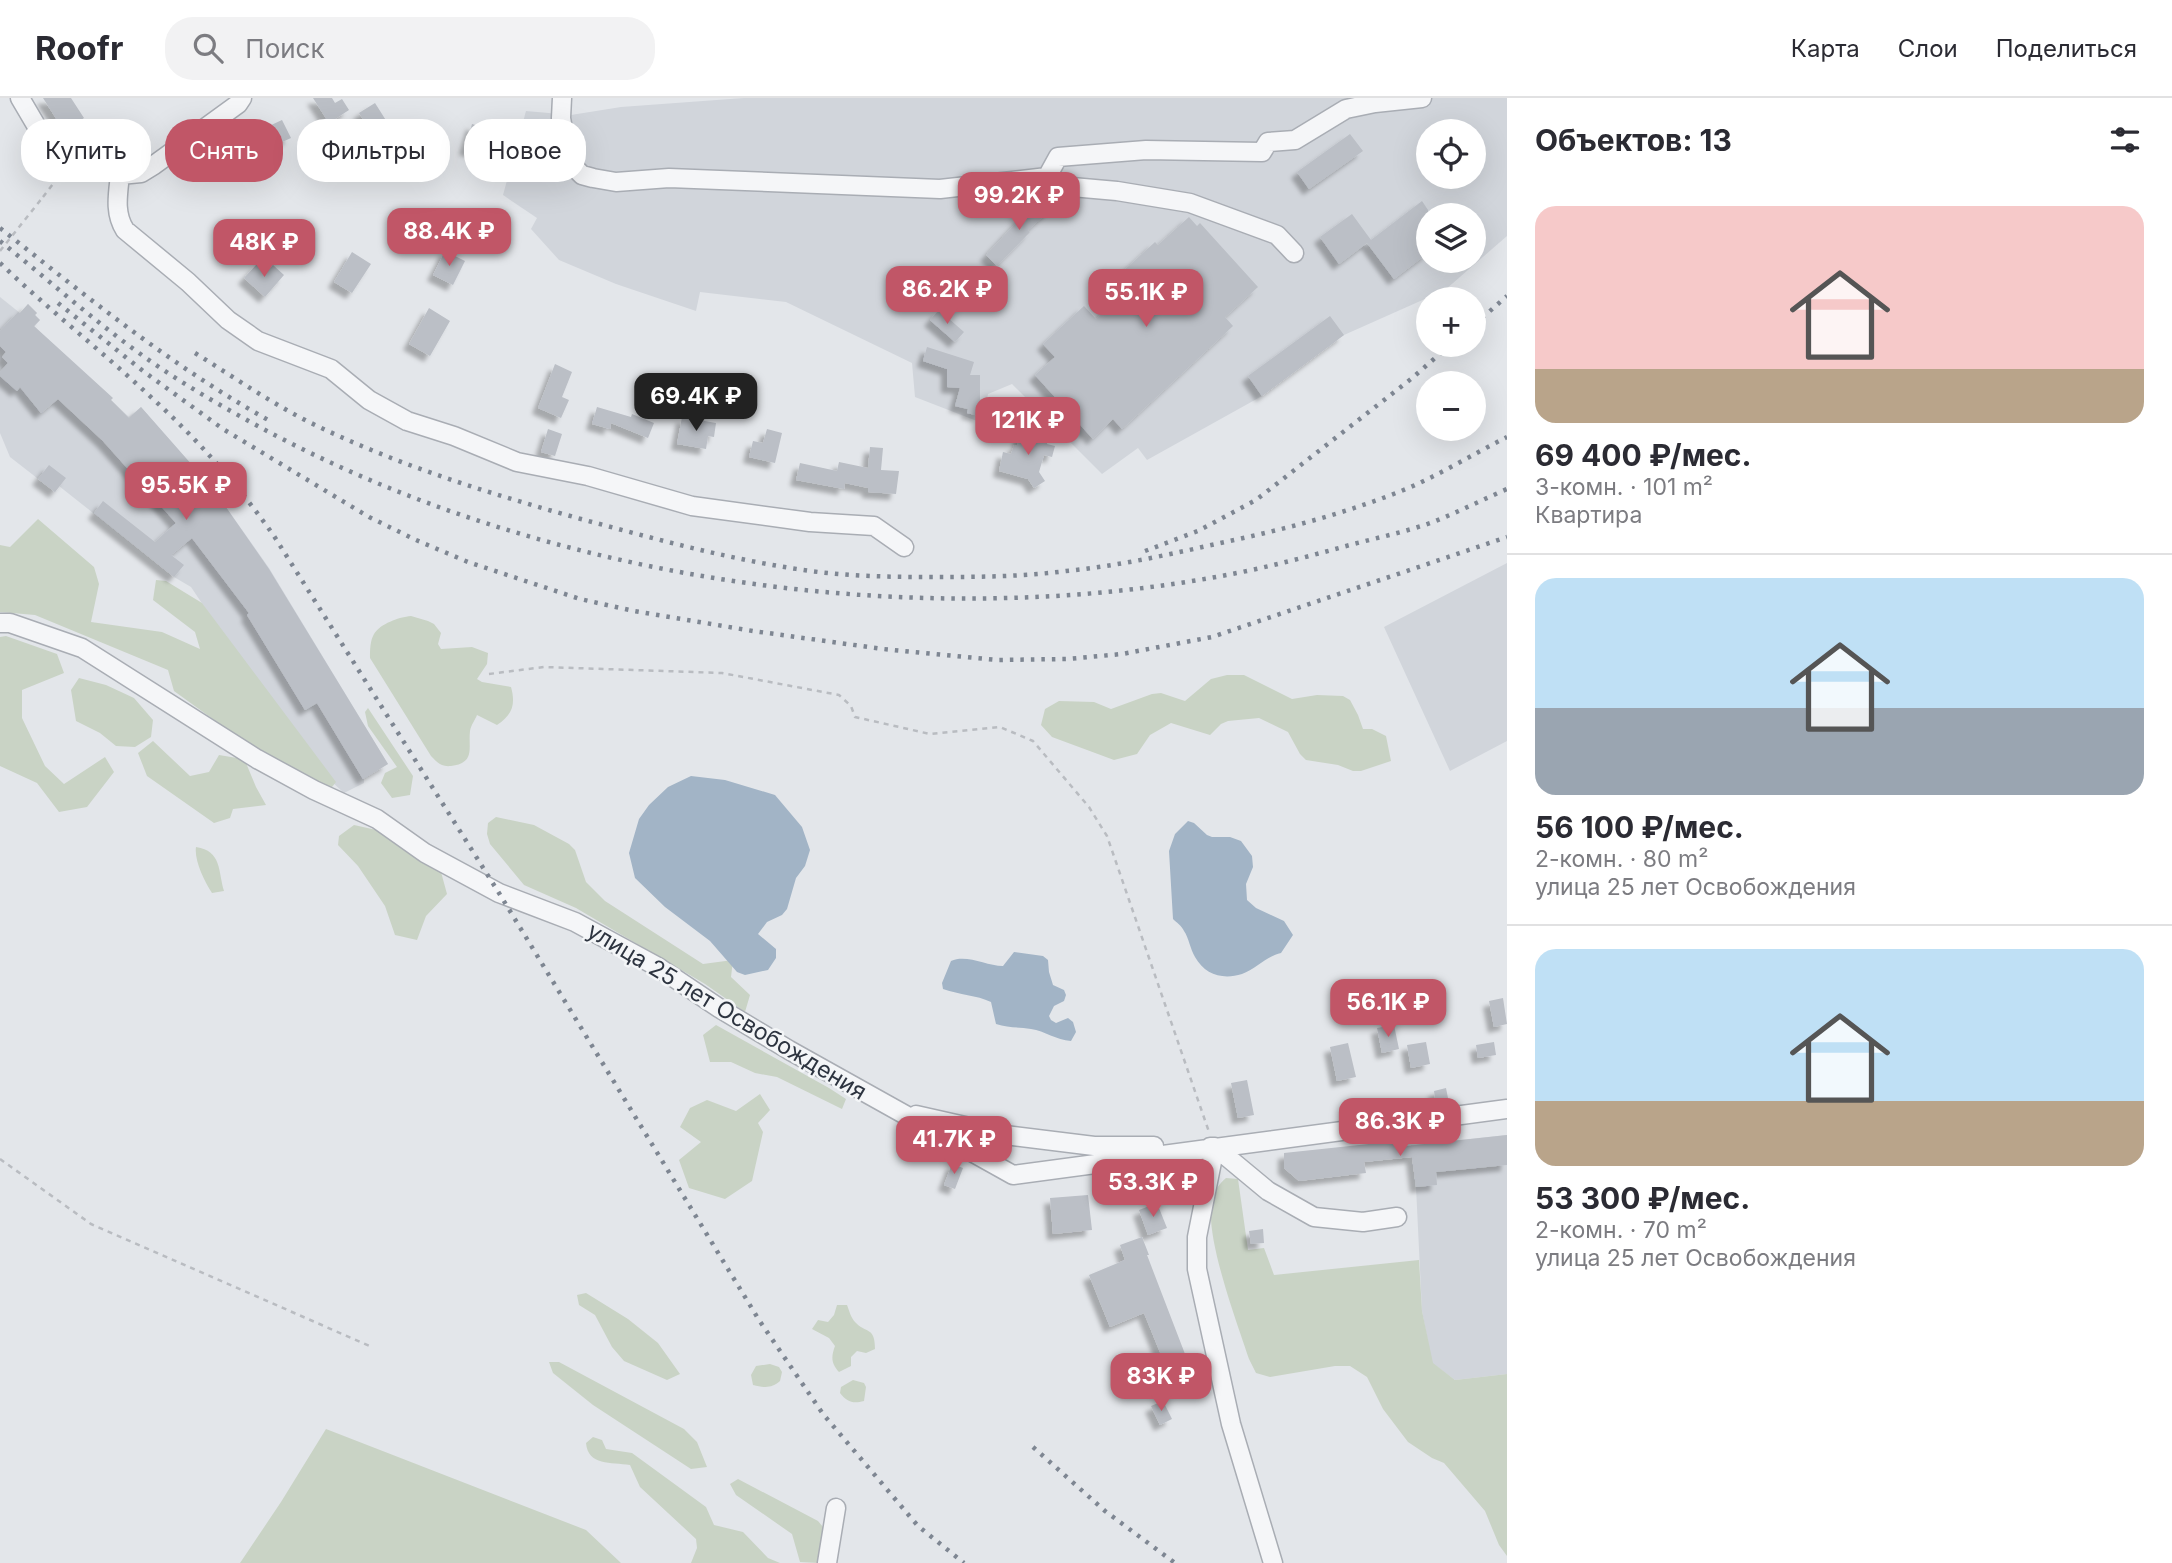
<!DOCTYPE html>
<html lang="ru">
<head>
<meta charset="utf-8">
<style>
	:root { --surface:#fff; --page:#f2f2f3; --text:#2b2b33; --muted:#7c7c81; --line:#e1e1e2; --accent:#c15667 }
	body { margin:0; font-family:Inter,sans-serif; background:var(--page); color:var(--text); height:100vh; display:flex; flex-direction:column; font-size:26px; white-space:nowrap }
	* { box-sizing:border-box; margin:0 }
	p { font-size:23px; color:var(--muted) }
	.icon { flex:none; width:38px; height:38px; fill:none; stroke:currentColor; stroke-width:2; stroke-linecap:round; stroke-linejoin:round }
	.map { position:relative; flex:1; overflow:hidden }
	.side { display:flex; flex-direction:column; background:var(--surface); width:665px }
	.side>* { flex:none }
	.banner { position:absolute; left:21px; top:21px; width:665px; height:63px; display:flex; gap:14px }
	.fabs { position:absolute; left:1416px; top:21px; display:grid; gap:14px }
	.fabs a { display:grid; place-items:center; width:70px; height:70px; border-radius:50%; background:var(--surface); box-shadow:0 7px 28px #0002; font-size:35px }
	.price { position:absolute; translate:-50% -60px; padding:0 16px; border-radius:14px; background:var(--accent); color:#fff; font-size:23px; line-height:46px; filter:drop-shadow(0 2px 4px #0008) }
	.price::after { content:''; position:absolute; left:50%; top:42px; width:21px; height:16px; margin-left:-10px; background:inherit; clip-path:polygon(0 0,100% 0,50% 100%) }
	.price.on { background:#222; color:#fff }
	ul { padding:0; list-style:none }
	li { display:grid; align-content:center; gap:14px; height:371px; padding:0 28px }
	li+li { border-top:2px solid var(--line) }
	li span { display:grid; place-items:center; height:217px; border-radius:21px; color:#555 }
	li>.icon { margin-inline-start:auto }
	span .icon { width:126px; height:126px; fill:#fffc; stroke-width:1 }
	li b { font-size:30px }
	h2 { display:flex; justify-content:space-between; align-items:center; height:84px; padding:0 28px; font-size:30px }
	.chip { padding:0 24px; border-radius:28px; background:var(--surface); box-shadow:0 7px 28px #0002; font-size:24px; line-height:63px }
	.chip.on { background:var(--accent); color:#fff }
	header { display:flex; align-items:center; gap:42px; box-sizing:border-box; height:98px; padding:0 35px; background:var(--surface); border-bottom:2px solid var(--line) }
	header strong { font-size:33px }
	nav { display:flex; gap:38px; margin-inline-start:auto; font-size:24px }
	.search { width:490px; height:63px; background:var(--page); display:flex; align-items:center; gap:18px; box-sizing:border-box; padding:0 24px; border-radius:28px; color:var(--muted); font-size:26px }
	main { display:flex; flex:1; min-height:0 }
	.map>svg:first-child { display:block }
	.built { fill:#d1d5db; fill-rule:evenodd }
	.green { fill:#c9d3c5 }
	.water { fill:#a2b4c6 }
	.building { fill:#bbbfc6; filter:url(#shadow) }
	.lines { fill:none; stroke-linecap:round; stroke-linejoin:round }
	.minor-casing { stroke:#a9adb4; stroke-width:21 }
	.path { stroke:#b9bcc1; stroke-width:2.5; stroke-dasharray:5 5; stroke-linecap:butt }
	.minor { stroke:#f5f6f8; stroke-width:18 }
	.rail { stroke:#7e8692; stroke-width:4.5; stroke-dasharray:3.5 7; stroke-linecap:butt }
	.path-bridge { stroke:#b9bcc1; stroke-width:2.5; stroke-dasharray:5 5; stroke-linecap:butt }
	.labels { text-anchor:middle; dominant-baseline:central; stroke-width:5; stroke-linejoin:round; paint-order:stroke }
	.street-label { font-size:23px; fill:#2d3440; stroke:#f3f5f7 }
</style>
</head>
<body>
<header>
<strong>Roofr</strong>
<div class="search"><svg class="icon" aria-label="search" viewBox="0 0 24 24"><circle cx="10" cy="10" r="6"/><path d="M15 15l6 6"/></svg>Поиск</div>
<nav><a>Карта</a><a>Слои</a><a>Поделиться</a></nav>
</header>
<main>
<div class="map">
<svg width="1507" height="1465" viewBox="0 0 1507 1465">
	<defs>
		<filter id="shadow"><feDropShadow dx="-6" dy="6" stdDeviation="2" flood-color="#0004"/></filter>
	</defs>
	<rect width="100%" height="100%" fill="#e3e6ea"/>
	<path class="built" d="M744 0H1507V138L1445 192 1344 237 1262 298 1147 362 1138 350 1102 376 1012 286 988 296 982 325 915 299 912 265 786 204 700 194 696 213 616 186 559 162 531 131 537 120 503 97 526 13 571 17 621 9ZM1428 33H1474V79H1428ZM1428 117H1474V163H1428Z
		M0 199 20 215 28 206 37 215 35 217 40 222 34 229 129 319 141 309 214 392 269 470 388 666 364 681V685L344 695 304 658 191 489 174 479 59 388 55 394 10 359 0 335Z
		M1507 465V643L1450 673 1384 529Z
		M1507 1037V1276L1455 1282 1432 1265 1422 1213 1416 1089 1411 1047Z"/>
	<path class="green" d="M38 421 94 469 99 486 91 524 162 534 200 551 195 534 153 502 156 482 166 483 202 505 336 684 328 694 246 645 174 593 168 572 35 517 0 514V447L10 449Z
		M411 518 428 523 434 526 441 535 438 546 441 551 472 549 488 555 487 566 477 581 482 584 511 589C516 607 512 617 497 627L477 617C475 622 471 627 470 633 468 650 476 665 451 668 441 669 438 665 431 658L370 560C370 552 370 543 374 536 380 526 399 519 411 518Z
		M6 538 57 556 64 575 22 592V620L45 668 64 686 105 659 114 674 87 709 59 714 37 685 0 668V539Z
		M1227 577H1244L1292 601 1317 597 1343 598 1350 602 1358 617 1363 631H1372L1386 638 1391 663 1361 673H1353L1338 667 1306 662 1300 656 1288 634 1259 620 1228 623 1221 626 1210 637 1171 625 1150 637 1137 656 1114 662 1052 639 1041 627 1045 611 1059 603 1094 604 1111 611 1152 596 1161 595 1185 603 1211 581Z
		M79 580 106 587 134 600 153 622 151 639 135 649 116 648 100 635 76 623 71 592Z
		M368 610 413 678 410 697 392 700 381 685 385 675 397 669 368 628 365 614Z
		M153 643 190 678 209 674 219 657 237 660 246 665 256 689 266 707 233 711 230 720 214 725 147 678 138 655Z
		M496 719 534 727 569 746 575 752 586 784 605 803 703 866 733 862 731 879 750 897 745 914 705 886 576 810 524 787 490 746 487 736 488 725Z
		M354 727 381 733 441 774 447 796 426 818 417 842 395 837 385 808 358 768 338 747 339 738Z
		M196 749C222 753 218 773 224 793L212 795C204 783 194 762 196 749Z
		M716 927 829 990 846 1001 842 1011 777 979 755 975 731 964H710L703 937Z
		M760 996 770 1012 758 1025 763 1034 752 1083 725 1101 689 1090 679 1062 701 1044 680 1029 690 1010 707 1002 736 1013Z
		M1226 1080 1238 1081 1248 1152 1264 1150 1274 1177 1419 1162 1422 1213 1433 1265 1455 1282 1507 1276V1458L1499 1447 1485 1413 1444 1365 1432 1360 1408 1344 1383 1311 1367 1279 1350 1268H1335L1270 1279 1256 1275 1249 1261C1237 1224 1204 1138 1212 1102 1214 1093 1219 1086 1226 1080Z
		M586 1195 628 1221 658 1245 680 1276 667 1282 624 1263 612 1249 595 1217 579 1207 577 1197Z
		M837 1207H847C849 1212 851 1220 855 1224 866 1236 875 1228 875 1251L866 1255 857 1253 851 1259V1268L839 1274C831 1265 831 1259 835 1248L829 1240 812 1231 818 1222 828 1224 834 1217Z
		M549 1264H559L684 1331 697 1344 707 1369 691 1371 593 1307 553 1275Z
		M770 1266 779 1269 782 1274 780 1283C772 1290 765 1290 753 1287L751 1277 756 1268Z
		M853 1282 864 1285 866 1289 864 1303C853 1306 847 1304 840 1295L841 1289Z
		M326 1331 586 1432 621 1465H240L281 1404Z
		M593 1339 602 1342 606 1351 632 1355 706 1409 714 1427 743 1434 768 1460 780 1465H691L697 1450 696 1441 640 1389 630 1367C611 1364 588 1368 586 1345Z
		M738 1381 818 1423 833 1441 819 1465 800 1464 792 1436 736 1397 730 1386Z"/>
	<path class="water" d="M691 678 725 682 775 697 802 729 810 752 805 768 796 780 787 811 782 817 767 824 758 836 776 851V860L768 872 745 877 737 874 710 843 665 809 635 780 629 755 639 721 649 707 668 689Z
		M1188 723 1194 725 1207 737 1212 739H1230L1241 743 1252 758 1253 769 1246 786 1247 802 1256 810 1284 823 1293 837 1281 855C1267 858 1256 871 1242 876 1223 882 1205 877 1195 859 1190 851 1189 840 1184 833 1182 828 1176 824 1173 821L1169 753 1175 736Z
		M1014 854 1043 858 1048 862 1049 874 1053 887 1064 892 1066 897 1064 903 1054 908 1049 918 1051 922 1056 925 1068 920 1073 924 1076 934 1071 943C1056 942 1045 933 1031 931 1019 929 1008 930 996 926L991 904C976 897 960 897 943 891L942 885 951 863C967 856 986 868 1003 868Z"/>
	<path class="building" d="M43 0H71L84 20 64 33Z
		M313 0H332L335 5 342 1 349 12 329 25Z
		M375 5 394 35 378 45 359 15Z
		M282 22 291 40 258 55 250 37Z
		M472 26 495 33 488 58 465 51Z
		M1350 36 1363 53 1309 91 1297 74Z
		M1046 99 1054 109 1028 132 1030 134 997 168 986 157 1016 125Z
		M1422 103 1428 112V155L1394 181 1367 145 1339 166 1320 139 1352 116 1371 142Z
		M1189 119 1197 128 1200 125 1258 189 1225 219 1233 228 1122 331 1113 321 1093 341 1035 277 1055 259 1043 246 1084 208 1096 221 1117 201 1106 189 1155 144 1158 147Z
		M445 153 465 163 453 187 433 177Z
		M352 154 371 166 352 195 334 184Z
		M257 166 266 174 273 167 284 177 265 199 244 180Z
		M28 206 37 215 35 217 40 222 34 228 113 300 111 302 129 320 141 309 214 392 269 471 388 666 363 681 317 605 305 612 247 517 249 515 192 440 171 457 184 467 174 479 94 415 103 403 155 444 176 425 103 343 58 301 41 315 20 289 17 293 0 278V274L8 265 2 259 6 254 0 248V233L18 214 20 215Z
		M429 210 450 223 430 258 409 246Z
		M939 212 964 234 955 244 930 222Z
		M1330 218 1344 237 1262 298 1248 278Z
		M927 249 974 264 970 277H980V302L983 303 979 318 967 315 968 311 955 308 960 290 947 289V271L923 263Z
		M555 266 572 274 562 299 569 302 561 320 538 310Z
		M597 309 631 319 632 316 654 325 648 340 611 325 610 331 592 326Z
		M682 319 716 325 714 339 708 338 706 351 677 346Z
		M548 331 562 336 555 358 541 354Z
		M767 331 782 335 775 365 749 359 753 343 763 345Z
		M1026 332 1049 338 1047 346 1055 348 1052 359 1044 357 1039 374 1045 383 1034 390 1028 381 999 373 1003 354 1011 356 1014 347 1017 348 1020 335 1025 336Z
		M870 349 883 350 881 372 899 373 896 396 868 394V390L845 385 844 391 796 382 800 365 837 373 839 364 868 370Z
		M49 367 66 380 55 394 38 381Z
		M1503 900 1507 926 1494 929 1489 903Z
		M1394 927 1399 951 1382 955 1377 930Z
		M1426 944 1430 966 1411 970 1407 947Z
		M1494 944 1496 957 1478 960 1476 947Z
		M1348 945 1356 979 1337 983 1330 949Z
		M1247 982 1254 1017 1238 1020 1231 985Z
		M1446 990 1449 1005 1436 1007 1434 993Z
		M1507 1037V1067L1436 1074 1437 1087 1416 1089 1412 1059 1364 1064 1366 1075 1299 1083 1284 1070V1055L1397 1043V1049Z
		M952 1066 963 1070 955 1091 944 1087Z
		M1088 1097 1092 1132 1053 1136 1050 1100Z
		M1157 1105 1167 1130 1148 1137 1139 1112Z
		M1263 1131 1264 1145 1251 1146 1249 1133Z
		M1142 1139 1149 1157H1147L1185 1256 1164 1264 1144 1215 1110 1229 1089 1177 1125 1162 1120 1147Z
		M1163 1303 1172 1321 1160 1327 1151 1308Z"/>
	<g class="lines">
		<g class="minor-casing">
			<path id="minor" d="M20 0 40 34 55 49 82 63 120 77 141 75 154 67 238 6 242 0
				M562 0 561 20 567 54 573 68 582 77 593 80 616 84 669 80 940 91 1047 79 1072 89 1117 93 1190 105 1277 137 1294 155
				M120 77C118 96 114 115 125 132L188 184 228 222 258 243 331 271 369 302 407 323 454 338 517 364 588 378 692 408 810 424 874 428 904 449
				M1047 79 1058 59 1146 52 1262 54 1268 44 1295 42 1346 11 1375 5 1422 0
				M0 525H10L82 550 257 661 314 692 377 721 425 755 499 795 575 824 658 869 719 910 789 952 1013 1077 1507 1011
				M916 1017 1005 1037 1094 1048H1154
				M1210 1049H1215L1268 1093 1314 1119 1363 1124 1397 1119
				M1215 1049 1197 1139V1171L1231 1326 1273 1465
				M827 1465 836 1410"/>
		</g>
		<path class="path" d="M43 99 63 73
			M489 576 544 569 722 575 839 597 851 608 855 619 930 636 1000 629 1033 643 1089 709 1107 738 1209 1034
			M0 1061 91 1126 372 1249"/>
		<use href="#minor" class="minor"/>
		<path class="rail" d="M0 130C87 199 173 269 270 323
			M0 143C52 185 103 231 159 269 190 290 223 309 256 327 541 483 919 538 1237 475 1272 468 1306 459 1339 450 1370 441 1403 435 1433 424 1458 414 1482 402 1507 391
			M0 165C49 212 103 254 153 301 198 342 239 388 274 438L499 795 759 1222 823 1316 918 1428 964 1465
			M58 205 143 273 223 331 369 419 416 442 468 464 580 501 634 513 753 533 883 551 997 562 1067 561 1122 556 1212 539 1507 439
			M1474 227 1507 198
			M195 255C232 278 268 303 307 323 394 366 487 395 581 421 652 440 724 460 797 471 840 478 884 479 928 479 974 479 1020 479 1066 473 1117 468 1167 457 1216 446 1277 433 1337 418 1396 395 1433 381 1471 357 1507 339
			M1145 453 1198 433 1256 402 1411 281 1450 247
			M1033 1349 1105 1413 1175 1465"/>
		<path class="path-bridge" d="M0 153 43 99"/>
	</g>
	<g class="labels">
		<g class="street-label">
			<text transform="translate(727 913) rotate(31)">улица 25 лет Освобождения</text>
		</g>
	</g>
</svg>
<div class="fabs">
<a><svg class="icon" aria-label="locate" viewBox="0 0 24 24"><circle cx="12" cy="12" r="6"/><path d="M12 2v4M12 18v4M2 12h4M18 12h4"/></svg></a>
<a><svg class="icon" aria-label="layers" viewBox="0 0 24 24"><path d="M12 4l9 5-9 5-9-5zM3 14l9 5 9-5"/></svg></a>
<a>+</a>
<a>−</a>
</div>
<b class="price" style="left:1019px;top:134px">99.2K ₽</b>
<b class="price" style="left:449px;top:170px">88.4K ₽</b>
<b class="price" style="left:264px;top:181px">48K ₽</b>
<b class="price" style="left:947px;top:228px">86.2K ₽</b>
<b class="price" style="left:1146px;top:231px">55.1K ₽</b>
<b class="price on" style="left:696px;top:335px">69.4K ₽</b>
<b class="price" style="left:1028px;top:359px">121K ₽</b>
<b class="price" style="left:186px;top:424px">95.5K ₽</b>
<b class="price" style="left:1388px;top:941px">56.1K ₽</b>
<b class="price" style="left:1400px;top:1060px">86.3K ₽</b>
<b class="price" style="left:954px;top:1078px">41.7K ₽</b>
<b class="price" style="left:1153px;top:1121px">53.3K ₽</b>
<b class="price" style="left:1161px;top:1315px">83K ₽</b>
<div class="banner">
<a class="chip">Купить</a>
<a class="chip on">Снять</a>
<a class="chip">Фильтры</a>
<a class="chip">Новое</a>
</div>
</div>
<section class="side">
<h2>Объектов: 13<svg class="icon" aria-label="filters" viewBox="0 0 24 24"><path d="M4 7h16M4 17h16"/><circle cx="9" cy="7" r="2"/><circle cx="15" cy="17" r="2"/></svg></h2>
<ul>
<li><span style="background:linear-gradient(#f6c9c9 75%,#b9a48a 0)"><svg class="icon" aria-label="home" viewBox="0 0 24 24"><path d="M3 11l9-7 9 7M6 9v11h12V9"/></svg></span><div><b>69 400 ₽/мес.</b><p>3-комн. · 101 m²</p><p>Квартира</p></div></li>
<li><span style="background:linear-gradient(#bfe0f5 60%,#9aa5b1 0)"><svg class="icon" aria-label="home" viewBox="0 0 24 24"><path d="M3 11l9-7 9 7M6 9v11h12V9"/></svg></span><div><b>56 100 ₽/мес.</b><p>2-комн. · 80 m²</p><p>улица 25 лет Освобождения</p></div></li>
<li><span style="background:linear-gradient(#bfe0f5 70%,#b9a48a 0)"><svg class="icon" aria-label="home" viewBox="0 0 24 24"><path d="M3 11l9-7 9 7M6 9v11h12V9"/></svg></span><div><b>53 300 ₽/мес.</b><p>2-комн. · 70 m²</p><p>улица 25 лет Освобождения</p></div></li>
</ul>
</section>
</main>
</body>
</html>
